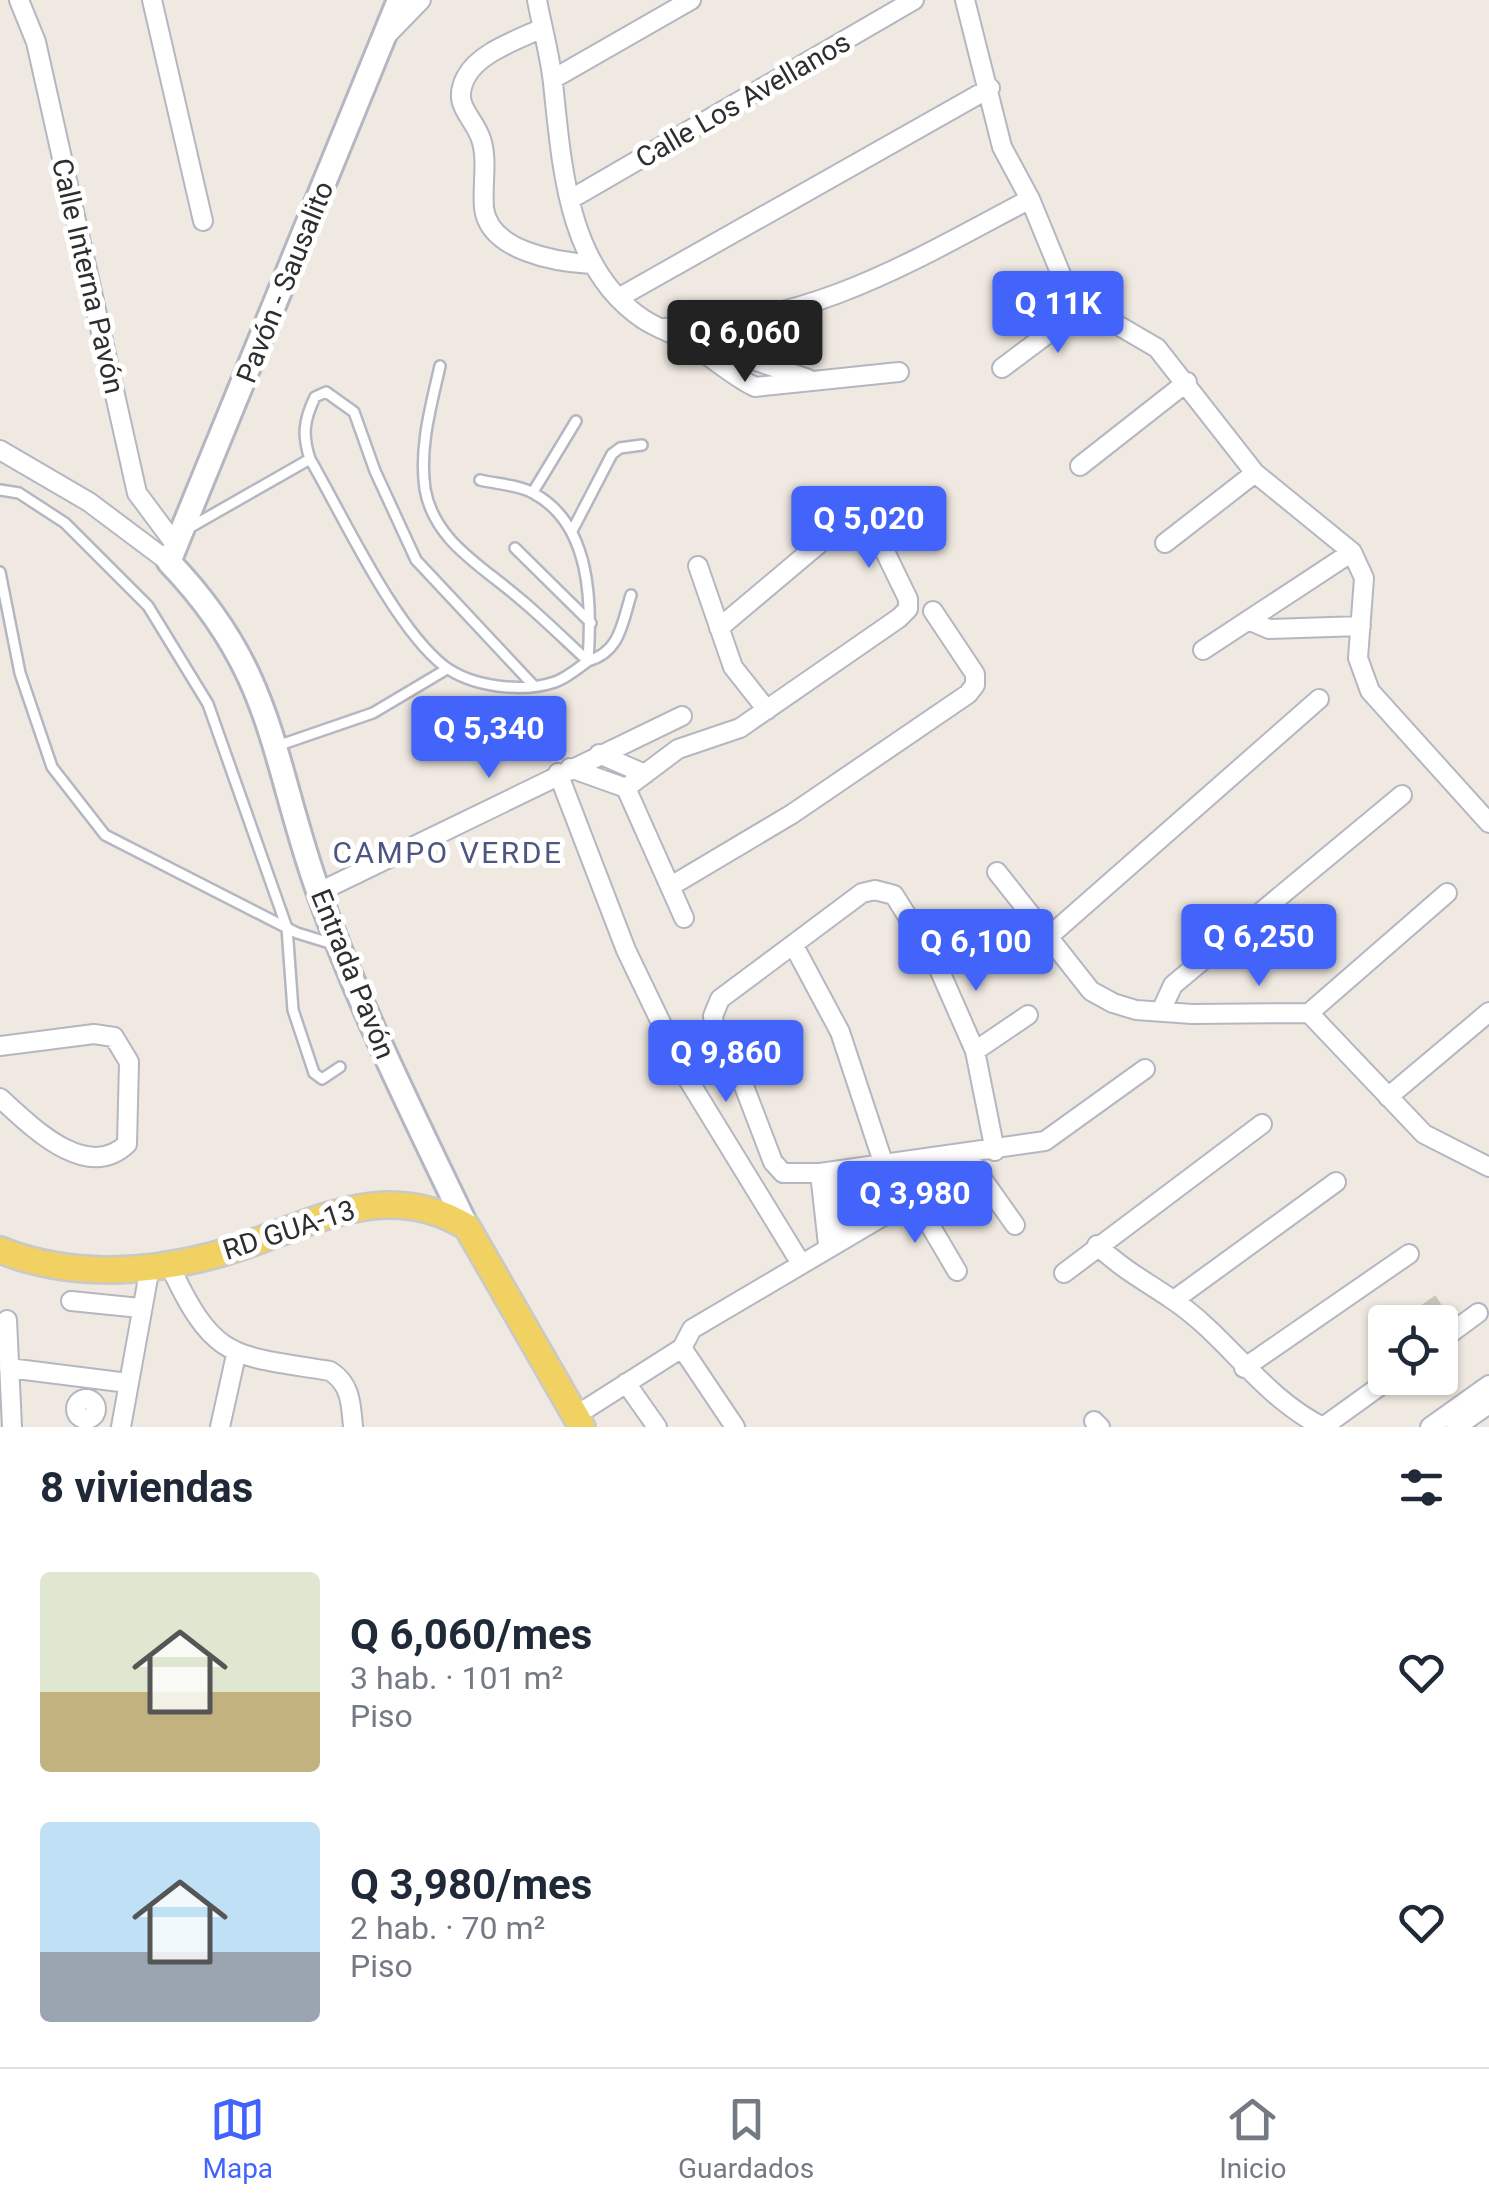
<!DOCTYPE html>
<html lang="es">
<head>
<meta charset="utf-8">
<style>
	:root { --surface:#fff; --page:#f2f2f3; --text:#1f2937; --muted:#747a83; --line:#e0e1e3; --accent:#4264fb }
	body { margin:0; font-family:Roboto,sans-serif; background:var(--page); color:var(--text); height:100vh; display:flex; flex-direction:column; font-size:38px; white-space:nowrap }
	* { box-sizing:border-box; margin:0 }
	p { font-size:32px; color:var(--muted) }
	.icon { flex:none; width:55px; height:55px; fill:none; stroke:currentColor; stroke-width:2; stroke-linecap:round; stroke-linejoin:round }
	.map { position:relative; height:1427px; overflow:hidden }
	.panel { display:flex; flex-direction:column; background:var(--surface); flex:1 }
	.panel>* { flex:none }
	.buttons { position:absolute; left:1368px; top:1305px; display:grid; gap:20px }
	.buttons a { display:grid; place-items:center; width:90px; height:90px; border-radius:10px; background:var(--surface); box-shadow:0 2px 8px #0004; font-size:50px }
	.price { position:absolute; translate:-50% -85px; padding:0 22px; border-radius:10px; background:var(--accent); color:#fff; font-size:32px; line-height:65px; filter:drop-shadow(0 2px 5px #0008) }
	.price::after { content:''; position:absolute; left:50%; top:60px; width:30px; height:22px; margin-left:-15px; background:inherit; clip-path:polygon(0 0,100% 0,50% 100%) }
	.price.current { background:#222; color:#fff }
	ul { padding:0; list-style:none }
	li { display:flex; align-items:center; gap:30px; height:250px; padding:0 40px }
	li span { display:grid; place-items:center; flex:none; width:280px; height:200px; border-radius:10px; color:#555 }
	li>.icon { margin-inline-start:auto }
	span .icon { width:120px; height:120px; fill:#fffc; stroke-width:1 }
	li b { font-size:42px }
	h2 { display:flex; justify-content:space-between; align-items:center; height:120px; padding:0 40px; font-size:42px }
	.menu { display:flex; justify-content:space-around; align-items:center; height:140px; border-top:2px solid var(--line); background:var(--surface); font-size:28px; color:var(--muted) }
	.menu a { display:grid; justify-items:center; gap:5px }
	.menu .current { color:var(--accent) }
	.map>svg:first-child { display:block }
	.building { fill:#cbc7bf; stroke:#cbc5ba; stroke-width:2.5 }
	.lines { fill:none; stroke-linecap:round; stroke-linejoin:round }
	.lane-casing { stroke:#b4b7c1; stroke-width:14 }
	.street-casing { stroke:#b4b7c1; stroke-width:22 }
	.secondary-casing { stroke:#b4b7c1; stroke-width:28 }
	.primary-casing { stroke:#c9c9c9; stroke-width:30 }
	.lane { stroke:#fff; stroke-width:9 }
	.street { stroke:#fff; stroke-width:18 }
	.secondary { stroke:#fff; stroke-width:22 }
	.primary { stroke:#f2d163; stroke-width:25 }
	.labels { text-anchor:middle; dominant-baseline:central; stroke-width:10; stroke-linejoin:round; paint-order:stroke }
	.street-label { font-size:28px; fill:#2e2e2e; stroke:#fff }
	.neighbourhood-label { font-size:30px; letter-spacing:2.5px; fill:#4d5680; stroke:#fff }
</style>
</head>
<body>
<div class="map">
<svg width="1489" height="1427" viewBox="0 0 1489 1427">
	<rect width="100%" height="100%" fill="#efe9e1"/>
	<path class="building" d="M1435 1297 1449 1319 1444 1322H1432L1418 1309Z"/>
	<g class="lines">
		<g class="lane-casing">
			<path id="lane" d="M440 366C431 406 419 447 425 489 434 541 482 566 519 598 543 618 565 640 588 661 620 652 622 624 631 595
				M310 459C302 435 304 420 315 397L326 392 354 412 375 471 416 560 534 686
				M0 490 19 493 65 523 148 606 208 704 287 928 293 1010 314 1073 322 1079 340 1067
				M533 492 576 421
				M189 528 310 459C343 516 394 627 444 666 472 687 522 693 555 682 567 678 578 668 588 661 592 605 592 524 533 493 519 485 497 484 480 480
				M572 531 612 454 620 448 642 445
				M515 548 591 623
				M0 572 20 673 52 767 105 835 297 933 333 944
				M277 746 373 713 447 669"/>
		</g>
		<g class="street-casing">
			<path id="street" d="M19 0 36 42 137 493 175 544
				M152 0 203 221
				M537 0C542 27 550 55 553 83 562 166 567 268 643 319 658 329 676 334 691 344 713 358 732 376 755 387L899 372
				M965 0 1002 147 1030 199 1067 289 1085 306 1157 348 1255 473 1352 552 1364 578 1358 658 1370 691 1489 823
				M542 28C518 40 479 52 466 77 451 106 473 115 481 139 488 160 482 185 484 208 489 251 556 262 591 264
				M388 34 421 0
				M553 79 691 0
				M571 199 914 0
				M620 297 990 88
				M736 322 742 356 808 379
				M663 328C810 324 904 266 1030 199
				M1002 368 1085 306
				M0 450 89 502 169 562
				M1080 466 1187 382
				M1165 543 1255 473
				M698 566 733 667 767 710
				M1248 620 1269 629 1361 626
				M1203 650 1352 552
				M599 754 645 774
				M570 768 626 788 684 918
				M558 773 626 950 689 1081 800 1262
				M626 788 678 749 740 728 899 618 908 609V599L872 525 860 518 846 521 719 628
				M997 872 1091 991 1113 1003 1136 1010 1192 1014 1309 1013 1424 1134 1489 1167
				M671 886 792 814 968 694 975 685V674L933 611
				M319 892 682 716
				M1046 939 1319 699
				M794 946 840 1032 884 1165
				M1161 1011 1173 985 1402 795
				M1309 1013 1447 893
				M0 1046 94 1034 114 1037 129 1062 127 1144C86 1183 30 1125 0 1098
				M975 1051 1028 1015
				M1388 1097 1489 1012
				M995 1151 975 1051 935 960 894 895 875 890 862 893 720 999 713 1016 715 1032 742 1081 773 1162 783 1173H820L1045 1141 1145 1069
				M970 1154 974 1167 1015 1225
				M837 1171 844 1236
				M820 1173 828 1245
				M1097 1245C1123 1270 1144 1280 1173 1300 1227 1336 1262 1397 1323 1427
				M169 1264C214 1361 231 1355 330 1371 351 1384 351 1404 353 1427
				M1064 1273 1262 1124
				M1174 1300 1336 1182
				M71 1301 140 1308
				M7 1320 12 1427
				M1440 1341 1478 1313
				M682 1348 735 1427
				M9 1368 128 1383
				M1244 1368 1409 1254
				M626 1383 657 1427
				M76 1409a10 10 0 1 1 20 0a10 10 0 1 1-20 0Z
				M575 1416 682 1348 692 1329 914 1198 957 1271
				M1094 1421 1100 1427
				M121 1427 150 1267
				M220 1427 236 1355
				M1323 1427 1391 1378
				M1430 1427 1489 1385
				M1456 1427 1489 1404"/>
		</g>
		<g class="secondary-casing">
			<path id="secondary" d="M399 0 169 562C275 672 271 758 318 891 359 1007 414 1116 467 1227"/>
		</g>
		<g class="primary-casing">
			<path id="primary" d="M0 1250C67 1277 142 1274 211 1256 298 1234 378 1172 467 1227L582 1427"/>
		</g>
		<use href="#lane" class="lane"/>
		<use href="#street" class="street"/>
		<use href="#secondary" class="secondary"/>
		<use href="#primary" class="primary"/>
	</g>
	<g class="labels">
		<g class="street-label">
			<text transform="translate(743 100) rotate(-30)">Calle Los Avellanos</text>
			<text transform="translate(88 276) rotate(77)">Calle Interna Pavón</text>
			<text transform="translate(285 282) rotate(-68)">Pavón - Sausalito</text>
			<text transform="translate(353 974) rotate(68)">Entrada Pavón</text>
			<text transform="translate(289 1230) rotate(-18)">RD GUA-13</text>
		</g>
		<g class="neighbourhood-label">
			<text x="448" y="852">CAMPO VERDE</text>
		</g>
	</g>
</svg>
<div class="buttons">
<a><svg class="icon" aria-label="locate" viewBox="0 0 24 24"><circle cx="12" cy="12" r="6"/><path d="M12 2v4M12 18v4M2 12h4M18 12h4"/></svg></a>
</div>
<b class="price" style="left:1058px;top:356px">Q 11K</b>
<b class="price current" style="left:745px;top:385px">Q 6,060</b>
<b class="price" style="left:869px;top:571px">Q 5,020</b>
<b class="price" style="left:489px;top:781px">Q 5,340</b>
<b class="price" style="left:1259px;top:989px">Q 6,250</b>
<b class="price" style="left:976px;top:994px">Q 6,100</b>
<b class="price" style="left:726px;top:1105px">Q 9,860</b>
<b class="price" style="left:915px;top:1246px">Q 3,980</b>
</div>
<section class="panel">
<h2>8 viviendas<svg class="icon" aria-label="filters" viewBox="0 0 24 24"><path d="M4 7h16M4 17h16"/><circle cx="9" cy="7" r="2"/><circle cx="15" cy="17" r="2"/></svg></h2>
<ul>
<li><span style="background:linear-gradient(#dfe7d0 60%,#c2b280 0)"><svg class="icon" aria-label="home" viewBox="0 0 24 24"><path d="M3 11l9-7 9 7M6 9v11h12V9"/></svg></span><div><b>Q 6,060/mes</b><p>3 hab. · 101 m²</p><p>Piso</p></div><svg class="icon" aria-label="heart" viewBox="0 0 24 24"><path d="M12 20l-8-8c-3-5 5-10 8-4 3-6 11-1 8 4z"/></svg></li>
<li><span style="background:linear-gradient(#bfe0f5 65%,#9aa5b1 0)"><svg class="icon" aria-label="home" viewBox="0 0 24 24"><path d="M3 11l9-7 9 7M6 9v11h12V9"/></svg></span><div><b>Q 3,980/mes</b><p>2 hab. · 70 m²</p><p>Piso</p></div><svg class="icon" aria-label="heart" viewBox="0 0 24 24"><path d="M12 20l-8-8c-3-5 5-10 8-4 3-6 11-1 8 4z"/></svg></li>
</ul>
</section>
<nav class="menu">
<a class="current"><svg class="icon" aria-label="map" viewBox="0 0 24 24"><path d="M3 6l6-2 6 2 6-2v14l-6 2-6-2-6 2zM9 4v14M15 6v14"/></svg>Mapa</a>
<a><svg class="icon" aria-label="saved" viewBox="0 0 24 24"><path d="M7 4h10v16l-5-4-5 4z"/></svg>Guardados</a>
<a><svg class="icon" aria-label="home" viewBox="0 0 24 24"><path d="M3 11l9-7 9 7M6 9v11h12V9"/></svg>Inicio</a>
</nav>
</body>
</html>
